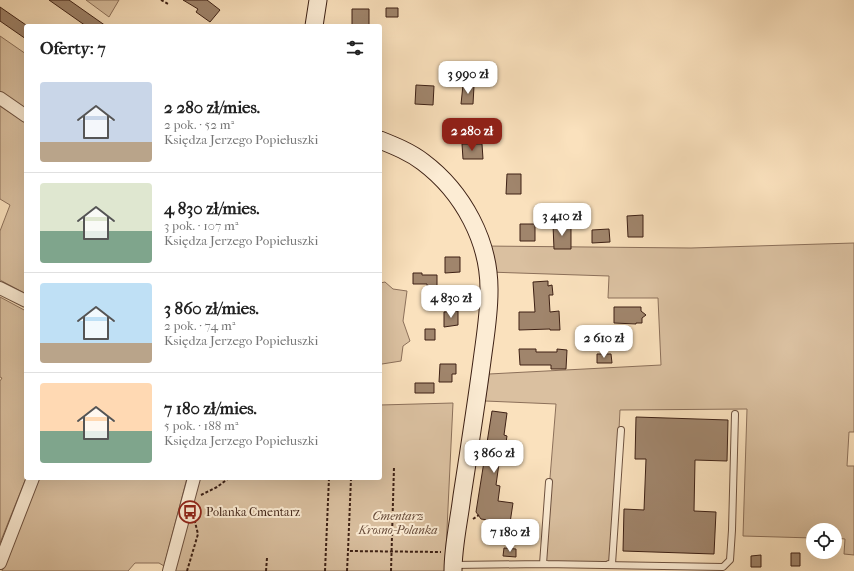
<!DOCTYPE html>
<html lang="pl">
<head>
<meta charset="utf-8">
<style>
	:root { --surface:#fff; --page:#f2f2f2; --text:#222; --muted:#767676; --line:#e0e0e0; --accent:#8f2418 }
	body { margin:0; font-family:"IM FELL French Canon",serif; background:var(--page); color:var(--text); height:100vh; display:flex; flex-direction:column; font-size:15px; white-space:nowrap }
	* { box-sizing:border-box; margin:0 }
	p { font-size:13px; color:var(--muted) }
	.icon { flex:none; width:22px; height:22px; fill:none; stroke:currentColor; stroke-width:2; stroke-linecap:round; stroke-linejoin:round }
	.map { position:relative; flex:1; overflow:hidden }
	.sheet { position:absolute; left:24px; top:24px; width:358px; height:456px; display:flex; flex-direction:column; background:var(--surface); border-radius:4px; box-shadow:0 4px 16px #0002 }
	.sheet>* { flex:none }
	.controls { position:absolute; left:806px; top:523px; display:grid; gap:8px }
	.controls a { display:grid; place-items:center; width:36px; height:36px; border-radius:50%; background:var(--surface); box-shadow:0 4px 16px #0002; font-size:20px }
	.price { position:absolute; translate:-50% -34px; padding:0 9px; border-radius:8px; background:#fff; color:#222; font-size:13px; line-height:26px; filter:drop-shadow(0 1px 2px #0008) }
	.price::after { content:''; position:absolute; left:50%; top:24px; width:12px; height:9px; margin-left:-6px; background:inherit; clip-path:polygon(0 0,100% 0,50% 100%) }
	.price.on { background:var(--accent); color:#fff }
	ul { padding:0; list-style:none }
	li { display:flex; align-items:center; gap:12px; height:100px; padding:0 16px }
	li+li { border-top:1px solid var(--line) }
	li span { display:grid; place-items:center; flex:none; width:112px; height:80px; border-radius:4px; color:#555 }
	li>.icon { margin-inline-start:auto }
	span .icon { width:48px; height:48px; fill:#fffc; stroke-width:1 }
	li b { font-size:17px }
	h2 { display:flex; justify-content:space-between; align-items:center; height:48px; padding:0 16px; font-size:17px }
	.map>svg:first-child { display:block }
	.green { fill:#dac0a0; stroke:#8c705a }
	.building { fill:#a0856c; stroke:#3e2115 }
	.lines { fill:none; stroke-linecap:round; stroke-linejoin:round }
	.lane-casing { stroke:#6d513f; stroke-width:8 }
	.street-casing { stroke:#6d513f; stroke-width:14 }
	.secondary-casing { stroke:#3e2115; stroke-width:19 }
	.path { stroke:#3e2115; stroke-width:2; stroke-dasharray:3 2; stroke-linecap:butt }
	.lane { stroke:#fcecd4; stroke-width:6 }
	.street { stroke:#fcecd4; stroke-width:12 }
	.secondary { stroke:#fcecd4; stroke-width:17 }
	.labels { text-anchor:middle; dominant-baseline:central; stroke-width:4; stroke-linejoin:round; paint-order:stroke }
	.poi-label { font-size:12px; fill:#3e2115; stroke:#fcecd4; text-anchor:start }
	.park-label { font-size:12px; font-style:italic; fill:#654938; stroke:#fcecd4 }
</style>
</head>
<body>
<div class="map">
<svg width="854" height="571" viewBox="0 0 854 571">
	<rect width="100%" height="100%" fill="#fae1bd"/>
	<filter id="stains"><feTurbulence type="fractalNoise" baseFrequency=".005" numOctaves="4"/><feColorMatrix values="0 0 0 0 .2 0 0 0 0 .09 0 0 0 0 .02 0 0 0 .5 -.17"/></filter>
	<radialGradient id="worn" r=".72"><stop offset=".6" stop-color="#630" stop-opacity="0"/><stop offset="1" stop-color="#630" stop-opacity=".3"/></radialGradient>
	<path class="green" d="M86 0H119L109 17Z
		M0 36 26 54V109L0 93Z
		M0 106 26 123V294L0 280V231L10 205 0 199Z
		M854 243V432H849L847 466H854V555L844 554 845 539 835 538V530H813V538L743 536 747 409 620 410 612 564H543L556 404 485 401 489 374 661 365 658 298H608L609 276 488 272 483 246 691 248Z
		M385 282 393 289 407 291 403 321 410 341 403 346 401 361 382 364H380V283Z
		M0 297 26 311V478L0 543V381L2 378 0 377Z
		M453 403 445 571H172L198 478H380V405Z
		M39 478H187L164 566 159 563H135L128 571H2Z"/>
	<path class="building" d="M49 0H69L106 26H86Z
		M183 0H207L220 10 210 22 196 12 198 9Z
		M0 7 26 25V39L0 21Z
		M386 8H398V17H386Z
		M352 9H369V26H352Z
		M416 85 434 86 433 105 415 104Z
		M463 85 474 86 473 104H461Z
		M462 144H482L483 159H463Z
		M507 174H521V194H506Z
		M643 215V237H628L627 216Z
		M520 224H535V241H520Z
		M553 225H571V249H554Z
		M609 229 610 242 592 243V230Z
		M445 257H460V272L445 273Z
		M413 273H422V275H437V286H427V284H413Z
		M548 281V286L552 285 553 295H549L550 312 559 311 560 330H550V329L519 330V312H535L533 282Z
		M614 307H641V311L646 315 642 318V323H636V324L614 323Z
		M458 311V325L444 327V312Z
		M425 329H435V340H425Z
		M519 349H536V352H557V349L567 350 566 369H551V365H520Z
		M597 354H611L612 363H597Z
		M440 364H456V374H452V382H439Z
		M415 383H434V393H415Z
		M492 411 507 413 504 435 507 436 505 449H501L496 485 500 486 498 501 513 503 510 523 481 519 476 512Z
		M636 417 728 420 727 461 695 460 694 511 716 512 714 554 623 551 624 509 644 510 646 459H635Z
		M504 548 516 549V557L503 556Z
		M791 553H800V566H791Z
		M761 555V567H751V556Z"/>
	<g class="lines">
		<g class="lane-casing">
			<path id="lane" d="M547 564H543L549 482
				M609 564H612L621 430
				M453 565 543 564 723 567 730 560 732 530 735 414"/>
		</g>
		<g class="street-casing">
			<path id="street" d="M0 98 26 116
				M0 288 26 301
				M0 563 33 478
				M169 571 194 478"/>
		</g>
		<g class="secondary-casing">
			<path id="secondary" d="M314 26 318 0
				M380 140C395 146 410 152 423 162 463 192 490 242 489 292 489 315 485 338 482 361 476 406 469 451 462 496 459 521 453 546 453 571"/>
		</g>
		<path class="path" d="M161 0 168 4
			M351 478 348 551 441 552
			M201 495 217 487 229 478
			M473 519 479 515
			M187 571 198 534 195 522
			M266 571 267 558
			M325 571 329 478
			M347 571 348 551
			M391 571 394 467"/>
		<use href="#lane" class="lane"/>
		<use href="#street" class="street"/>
		<use href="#secondary" class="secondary"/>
	</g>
	<defs>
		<g id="bus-ring" transform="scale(1.15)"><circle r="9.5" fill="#fcecd4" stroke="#8f2418" stroke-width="1.5"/><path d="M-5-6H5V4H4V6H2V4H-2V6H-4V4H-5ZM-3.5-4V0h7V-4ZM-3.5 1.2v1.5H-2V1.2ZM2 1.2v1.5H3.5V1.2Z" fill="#8f2418"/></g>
	</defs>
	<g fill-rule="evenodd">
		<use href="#bus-ring" x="190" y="512"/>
	</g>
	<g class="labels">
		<g class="poi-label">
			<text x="206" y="512">Polanka Cmentarz</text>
		</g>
		<g class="park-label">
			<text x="398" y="516">Cmentarz<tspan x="398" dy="14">Krosno-Polanka</tspan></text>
		</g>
	</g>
	<rect width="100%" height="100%" filter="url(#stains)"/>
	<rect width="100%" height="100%" fill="url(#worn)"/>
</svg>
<div class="controls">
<a><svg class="icon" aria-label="locate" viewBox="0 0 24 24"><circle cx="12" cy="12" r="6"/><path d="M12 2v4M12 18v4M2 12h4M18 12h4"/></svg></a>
</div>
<b class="price" style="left:468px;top:95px">3 990 zł</b>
<b class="price on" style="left:472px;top:152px">2 280 zł</b>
<b class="price" style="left:562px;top:237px">3 410 zł</b>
<b class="price" style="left:451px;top:319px">4 830 zł</b>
<b class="price" style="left:604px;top:359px">2 610 zł</b>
<b class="price" style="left:494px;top:474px">3 860 zł</b>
<b class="price" style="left:510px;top:553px">7 180 zł</b>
<section class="sheet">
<h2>Oferty: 7<svg class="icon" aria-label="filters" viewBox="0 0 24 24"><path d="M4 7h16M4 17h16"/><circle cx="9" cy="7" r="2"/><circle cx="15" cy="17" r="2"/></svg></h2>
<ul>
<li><span style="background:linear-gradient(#c9d6e8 75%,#b9a48a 0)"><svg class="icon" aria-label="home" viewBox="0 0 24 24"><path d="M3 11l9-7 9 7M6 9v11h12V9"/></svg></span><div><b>2 280 zł/mies.</b><p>2 pok. · 52 m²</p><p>Księdza Jerzego Popiełuszki</p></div></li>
<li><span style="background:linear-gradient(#dfe7d0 60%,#7fa58c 0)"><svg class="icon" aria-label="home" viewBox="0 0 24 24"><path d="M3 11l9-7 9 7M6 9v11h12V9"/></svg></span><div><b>4 830 zł/mies.</b><p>3 pok. · 107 m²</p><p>Księdza Jerzego Popiełuszki</p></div></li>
<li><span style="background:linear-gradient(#bfe0f5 75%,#b9a48a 0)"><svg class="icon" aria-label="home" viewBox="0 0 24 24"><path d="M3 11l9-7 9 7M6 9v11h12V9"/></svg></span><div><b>3 860 zł/mies.</b><p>2 pok. · 74 m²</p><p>Księdza Jerzego Popiełuszki</p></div></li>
<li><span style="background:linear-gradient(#ffd9b3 60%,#7fa58c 0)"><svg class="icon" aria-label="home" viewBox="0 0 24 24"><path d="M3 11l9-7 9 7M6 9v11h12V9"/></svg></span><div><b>7 180 zł/mies.</b><p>5 pok. · 188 m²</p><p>Księdza Jerzego Popiełuszki</p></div></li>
</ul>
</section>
</div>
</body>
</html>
